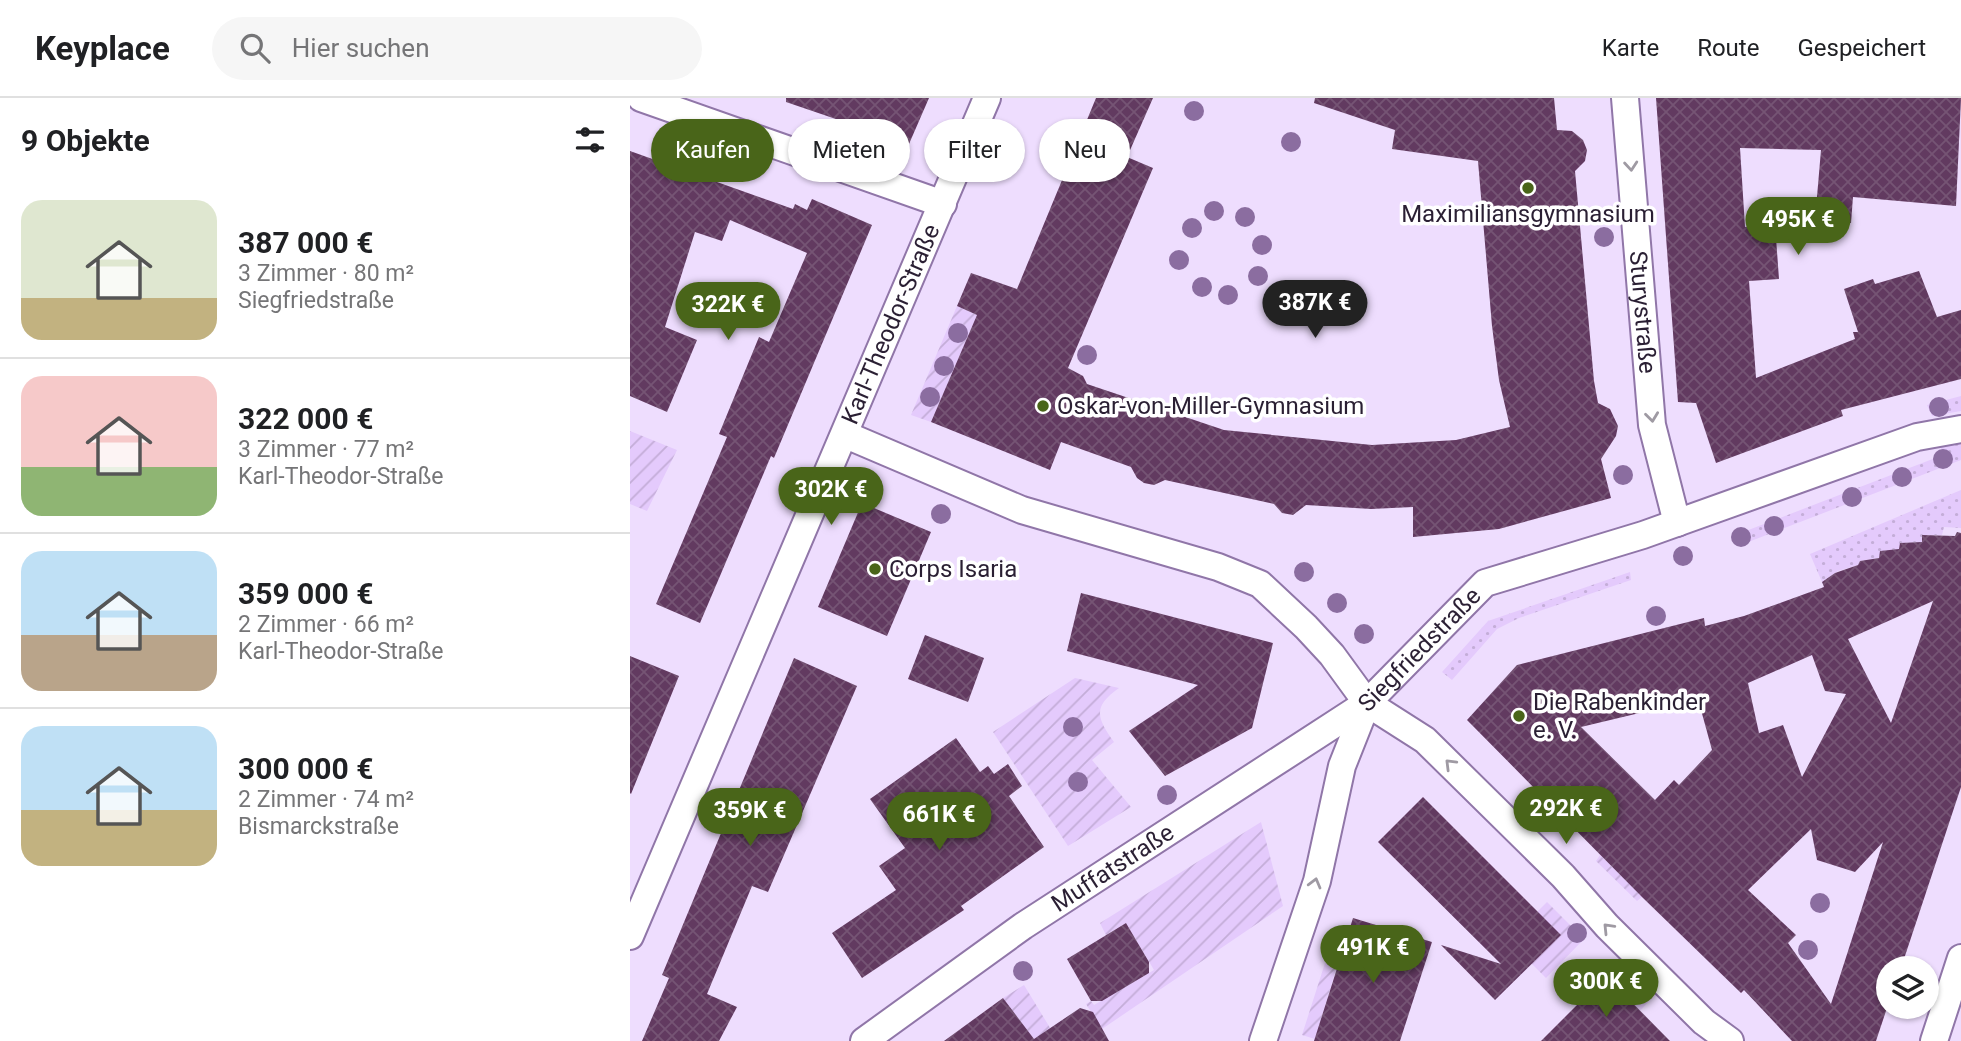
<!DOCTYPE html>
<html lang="de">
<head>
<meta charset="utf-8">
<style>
	:root { --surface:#fff; --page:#f6f6f6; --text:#202124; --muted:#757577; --line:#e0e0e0; --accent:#496519 }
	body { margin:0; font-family:Roboto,sans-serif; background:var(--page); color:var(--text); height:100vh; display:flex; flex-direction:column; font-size:26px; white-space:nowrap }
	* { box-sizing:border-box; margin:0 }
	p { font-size:23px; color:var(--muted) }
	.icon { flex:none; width:38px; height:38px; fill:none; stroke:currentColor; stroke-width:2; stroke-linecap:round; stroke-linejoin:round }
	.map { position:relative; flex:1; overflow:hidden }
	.drawer { display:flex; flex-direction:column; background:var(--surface); width:630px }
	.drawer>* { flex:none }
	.guide { position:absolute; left:21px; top:21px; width:665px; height:63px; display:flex; gap:14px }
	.fabs { position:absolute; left:1246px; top:858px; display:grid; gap:14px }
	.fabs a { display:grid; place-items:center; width:63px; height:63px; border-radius:50%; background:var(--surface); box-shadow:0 2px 5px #0004; font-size:35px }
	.price { position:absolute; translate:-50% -60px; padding:0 16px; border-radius:24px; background:var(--accent); color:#fff; font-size:23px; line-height:46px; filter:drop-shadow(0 2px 4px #0008) }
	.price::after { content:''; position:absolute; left:50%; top:42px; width:21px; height:16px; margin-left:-10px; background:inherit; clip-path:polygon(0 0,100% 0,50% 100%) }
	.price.on { background:#222; color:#fff }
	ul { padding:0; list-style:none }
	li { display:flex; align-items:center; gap:21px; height:175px; padding:0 21px }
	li+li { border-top:2px solid var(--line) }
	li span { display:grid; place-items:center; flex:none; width:196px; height:140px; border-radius:21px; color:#555 }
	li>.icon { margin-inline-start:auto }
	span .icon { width:84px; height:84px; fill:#fffc; stroke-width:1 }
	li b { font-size:30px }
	h2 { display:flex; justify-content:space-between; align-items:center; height:84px; padding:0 21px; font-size:30px }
	.chip { padding:0 24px; border-radius:32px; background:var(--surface); box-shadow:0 2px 5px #0004; font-size:24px; line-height:63px }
	.chip.on { background:var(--accent); color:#fff }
	header { display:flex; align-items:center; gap:42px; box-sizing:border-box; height:98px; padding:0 35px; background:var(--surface); border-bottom:2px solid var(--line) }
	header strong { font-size:33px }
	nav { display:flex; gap:38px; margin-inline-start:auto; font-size:24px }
	.search { width:490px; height:63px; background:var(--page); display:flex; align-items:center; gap:18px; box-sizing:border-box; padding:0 24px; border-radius:38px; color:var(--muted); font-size:26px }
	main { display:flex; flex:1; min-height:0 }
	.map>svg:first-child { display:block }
	.grass { fill:url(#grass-dots) }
	.garden { fill:url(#garden-furrows) }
	.building { fill:url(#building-cross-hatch); fill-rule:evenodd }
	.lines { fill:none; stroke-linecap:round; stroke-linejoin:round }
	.street-casing { stroke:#9076a8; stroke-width:30 }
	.street { stroke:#fff; stroke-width:26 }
	.tree { fill:#8b6da0 }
	.oneway { stroke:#9f9aa3 }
	.poi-dot { fill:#496519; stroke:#fff; stroke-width:2.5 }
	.labels { text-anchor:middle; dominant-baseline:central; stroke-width:7; stroke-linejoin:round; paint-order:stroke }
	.poi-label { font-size:24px; fill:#2a1f33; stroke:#fff; text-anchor:start }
	.street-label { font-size:24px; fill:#2a1f33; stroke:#fff }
</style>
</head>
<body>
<header>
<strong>Keyplace</strong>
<div class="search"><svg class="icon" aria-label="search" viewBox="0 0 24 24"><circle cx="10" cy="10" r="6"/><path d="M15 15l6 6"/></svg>Hier suchen</div>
<nav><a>Karte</a><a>Route</a><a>Gespeichert</a></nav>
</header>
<main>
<section class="drawer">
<h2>9 Objekte<svg class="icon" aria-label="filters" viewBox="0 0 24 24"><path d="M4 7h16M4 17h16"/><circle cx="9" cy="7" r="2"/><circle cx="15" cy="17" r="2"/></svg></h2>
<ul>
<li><span style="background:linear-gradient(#dfe7d0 70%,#c2b280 0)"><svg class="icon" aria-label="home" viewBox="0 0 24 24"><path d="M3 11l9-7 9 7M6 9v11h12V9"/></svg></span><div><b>387 000 €</b><p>3 Zimmer · 80 m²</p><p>Siegfriedstraße</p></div></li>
<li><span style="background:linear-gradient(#f6c9c9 65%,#8fb573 0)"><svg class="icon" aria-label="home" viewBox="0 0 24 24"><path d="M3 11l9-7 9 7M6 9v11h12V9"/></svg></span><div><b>322 000 €</b><p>3 Zimmer · 77 m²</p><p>Karl-Theodor-Straße</p></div></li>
<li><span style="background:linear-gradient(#bfe0f5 60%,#b9a48a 0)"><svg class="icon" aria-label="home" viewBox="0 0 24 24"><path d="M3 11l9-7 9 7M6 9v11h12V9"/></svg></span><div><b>359 000 €</b><p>2 Zimmer · 66 m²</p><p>Karl-Theodor-Straße</p></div></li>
<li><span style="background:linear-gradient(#bfe0f5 60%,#c2b280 0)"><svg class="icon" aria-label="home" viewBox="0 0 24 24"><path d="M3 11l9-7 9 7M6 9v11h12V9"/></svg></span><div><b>300 000 €</b><p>2 Zimmer · 74 m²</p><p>Bismarckstraße</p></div></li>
</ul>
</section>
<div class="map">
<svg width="1331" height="943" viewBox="0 0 1331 943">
	<defs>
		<pattern id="grass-dots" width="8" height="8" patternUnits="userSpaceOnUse" patternTransform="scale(1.75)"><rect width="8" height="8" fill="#e4cafc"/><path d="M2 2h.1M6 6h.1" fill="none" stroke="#c4add8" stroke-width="1.8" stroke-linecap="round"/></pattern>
		<pattern id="garden-furrows" width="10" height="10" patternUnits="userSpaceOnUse" patternTransform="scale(1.75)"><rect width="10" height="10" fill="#e4cafc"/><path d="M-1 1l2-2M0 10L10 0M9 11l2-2" fill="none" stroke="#c4add8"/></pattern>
		<pattern id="building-cross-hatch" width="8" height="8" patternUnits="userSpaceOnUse" patternTransform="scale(1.75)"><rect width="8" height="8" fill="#623a60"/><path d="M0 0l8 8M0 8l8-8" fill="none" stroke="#755474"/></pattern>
	</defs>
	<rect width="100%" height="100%" fill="#eeddfe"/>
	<path class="grass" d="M1331 298V313L1302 318 1297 307Z
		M1331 341V362L1108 448 1103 438 1313 357 1310 347Z
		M1331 392V430L1314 429 1312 437H1292V444L1271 445 1269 451 1249 460 1230 463 1228 467 1208 473 1192 484 1180 456Z
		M1000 474 1001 482 889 520 867 531 822 582 812 574 858 523Z"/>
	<path class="garden" d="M327 208 347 217 301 324 281 317Z
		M0 333 47 352 17 413 0 406Z
		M445 580 489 590C462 609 467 620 484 644L462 662 501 709 438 748 363 634Z
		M631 724 653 808 472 931 456 906 461 903 464 907 524 872 496 825 476 837 470 825Z
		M970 757 1012 799 1007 803 966 763Z
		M917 804 954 841 916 880 902 866 907 814Z
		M695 865 707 868 685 941 672 937Z
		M989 874 1018 904 1010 913 981 883Z
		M394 887 428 943H405L373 900Z"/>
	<path class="building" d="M156 0H299L279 46 156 4Z
		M466 0H523L497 59 523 70 438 270 453 278 457 286 594 332 742 347 826 342 880 329 869 282 862 228 848 63 762 51 765 32 684 5 685 0H924L927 32 942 33 953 42 957 52 955 63 945 73 964 283 968 305 980 311 988 328 986 338 971 361 981 400 869 431 783 439V409L741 411 676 407 663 417 652 415 644 406 535 382 524 387 514 385 507 380 501 369 431 344 420 372 301 324 347 217 327 208 341 175 387 191Z
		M1026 0H1331L1326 108 1223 99 1221 125 1185 122 1191 52 1110 50 1115 129 1145 126 1149 181 1119 183 1126 280 1225 241 1223 234H1228L1214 191 1243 181 1245 186 1289 173 1307 219 1331 212V281L1211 312 1213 318 1086 365 1066 305 1048 304Z
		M0 53 163 111 165 106 177 112 182 101 242 127 144 360 141 358 70 525 26 506 97 339 89 336 129 239 139 244 177 155 100 122 92 143 65 134 35 229 67 242 37 314 0 298Z
		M232 405 301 434 257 538 188 509Z
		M1327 434 1331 435V689L1271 870H1258V907L1246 943H1162L1114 892 1111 895 1012 799 837 622 887 567 1074 520 1075 528 1114 518 1194 489 1192 484 1205 475 1228 467 1230 463 1249 460 1250 453 1269 451 1270 445 1292 444V437L1325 438ZM1303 503 1261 625 1218 541ZM1182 557 1195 593 1216 596 1172 679 1153 627 1129 635 1118 585ZM1068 601 1082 652 1049 687 1044 682 1025 702 951 629ZM1181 731 1187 762 1225 774 1253 744 1201 906 1158 845 1166 837 1118 792Z
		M451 495 643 545 622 630 535 678 499 633 568 587 437 553Z
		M295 537 354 560 338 604 278 581Z
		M0 558 49 578 1 696 0 695Z
		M164 560 227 588 138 794 122 788 77 896 107 909 89 943H12L39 880 32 877Z
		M326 640 350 674 358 668 364 676 378 666 392 688 379 698 414 749 331 808 334 812 232 880 202 835 266 792 249 768 275 750 240 701Z
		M793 699 931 837 865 902 811 847 871 866 748 744Z
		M723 820 802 844 770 943H684Z
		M496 825 519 864V875L472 903H461L437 861Z
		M976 878 1040 943H911Z
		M373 900 404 941 450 910 463 914 479 943H314Z"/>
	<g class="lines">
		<g class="street-casing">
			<g id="street">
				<path d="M11 0 313 106"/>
				<path id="s1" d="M995 0 1022 327 1047 425"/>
				<path d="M216 337 392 412 588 469 630 486 676 529 702 557 737 605 795 642 933 778 977 828 1074 924 1100 943"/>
				<path id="s2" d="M0 838 357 0"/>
				<path id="s3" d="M234 943 393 828 737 605 855 485 1013 437 1287 339 1331 331"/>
				<path d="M633 943 687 783 712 668 737 605"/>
				<path d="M1304 943 1331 860"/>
			</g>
		</g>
		<use href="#street" class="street"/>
	</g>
	<g class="tree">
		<circle cx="564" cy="13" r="10"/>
		<circle cx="661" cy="44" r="10"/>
		<circle cx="584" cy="113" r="10"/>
		<circle cx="615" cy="119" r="10"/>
		<circle cx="562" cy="130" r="10"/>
		<circle cx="974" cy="139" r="10"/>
		<circle cx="632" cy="147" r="10"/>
		<circle cx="549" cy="162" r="10"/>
		<circle cx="628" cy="178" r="10"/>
		<circle cx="572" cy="189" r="10"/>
		<circle cx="598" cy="197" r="10"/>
		<circle cx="328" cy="235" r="10"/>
		<circle cx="457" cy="257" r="10"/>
		<circle cx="314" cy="268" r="10"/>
		<circle cx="300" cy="299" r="10"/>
		<circle cx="1309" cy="309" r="10"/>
		<circle cx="1313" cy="361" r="10"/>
		<circle cx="993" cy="377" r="10"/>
		<circle cx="1272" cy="379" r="10"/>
		<circle cx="1222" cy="399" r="10"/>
		<circle cx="311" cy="416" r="10"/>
		<circle cx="1144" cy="428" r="10"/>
		<circle cx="1111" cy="439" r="10"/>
		<circle cx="1053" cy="458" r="10"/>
		<circle cx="674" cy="474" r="10"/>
		<circle cx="707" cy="505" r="10"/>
		<circle cx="1026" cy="518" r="10"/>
		<circle cx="734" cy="536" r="10"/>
		<circle cx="443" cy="629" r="10"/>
		<circle cx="448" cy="684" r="10"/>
		<circle cx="537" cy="697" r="10"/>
		<circle cx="1190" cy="805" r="10"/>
		<circle cx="947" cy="835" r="10"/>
		<circle cx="1178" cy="852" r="10"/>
		<circle cx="393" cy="873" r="10"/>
	</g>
	<defs><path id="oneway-chevron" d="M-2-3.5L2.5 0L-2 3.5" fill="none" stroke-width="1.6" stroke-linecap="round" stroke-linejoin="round" transform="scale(1.75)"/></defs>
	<g class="oneway">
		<use href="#oneway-chevron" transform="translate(1001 68) rotate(85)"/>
		<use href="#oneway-chevron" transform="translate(1022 319) rotate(83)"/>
		<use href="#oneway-chevron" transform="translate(820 666) rotate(-135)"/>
		<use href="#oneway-chevron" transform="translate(685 785) rotate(-75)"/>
		<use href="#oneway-chevron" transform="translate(978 830) rotate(-134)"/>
	</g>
	<g class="poi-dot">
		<circle cx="898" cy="90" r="7"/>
		<circle cx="413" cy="308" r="7"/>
		<circle cx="245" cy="471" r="7"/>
		<circle cx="889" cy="618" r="7"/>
	</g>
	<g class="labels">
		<g class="poi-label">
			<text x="898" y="116" text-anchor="middle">Maximiliansgymnasium</text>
			<text x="427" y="308">Oskar-von-Miller-Gymnasium</text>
			<text x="259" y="471">Corps Isaria</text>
			<text x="903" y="604">Die Rabenkinder<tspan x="903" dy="28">e. V.</tspan></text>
		</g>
		<g class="street-label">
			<text stroke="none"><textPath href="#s1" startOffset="215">Sturystraße</textPath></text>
			<text stroke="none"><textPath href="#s2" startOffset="665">Karl-Theodor-Straße</textPath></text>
			<text stroke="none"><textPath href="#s3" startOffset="681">Siegfriedstraße</textPath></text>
			<text stroke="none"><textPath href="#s3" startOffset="303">Muffatstraße</textPath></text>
		</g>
	</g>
</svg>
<div class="fabs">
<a><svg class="icon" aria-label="layers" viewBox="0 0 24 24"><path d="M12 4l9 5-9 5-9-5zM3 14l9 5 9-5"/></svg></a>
</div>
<b class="price" style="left:1168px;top:159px">495K €</b>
<b class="price on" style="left:685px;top:242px">387K €</b>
<b class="price" style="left:98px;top:244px">322K €</b>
<b class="price" style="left:201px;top:429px">302K €</b>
<b class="price" style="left:936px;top:748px">292K €</b>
<b class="price" style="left:120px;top:750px">359K €</b>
<b class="price" style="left:309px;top:754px">661K €</b>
<b class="price" style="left:743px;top:887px">491K €</b>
<b class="price" style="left:976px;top:921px">300K €</b>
<div class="guide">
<a class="chip on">Kaufen</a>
<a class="chip">Mieten</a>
<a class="chip">Filter</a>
<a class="chip">Neu</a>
</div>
</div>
</main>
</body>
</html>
